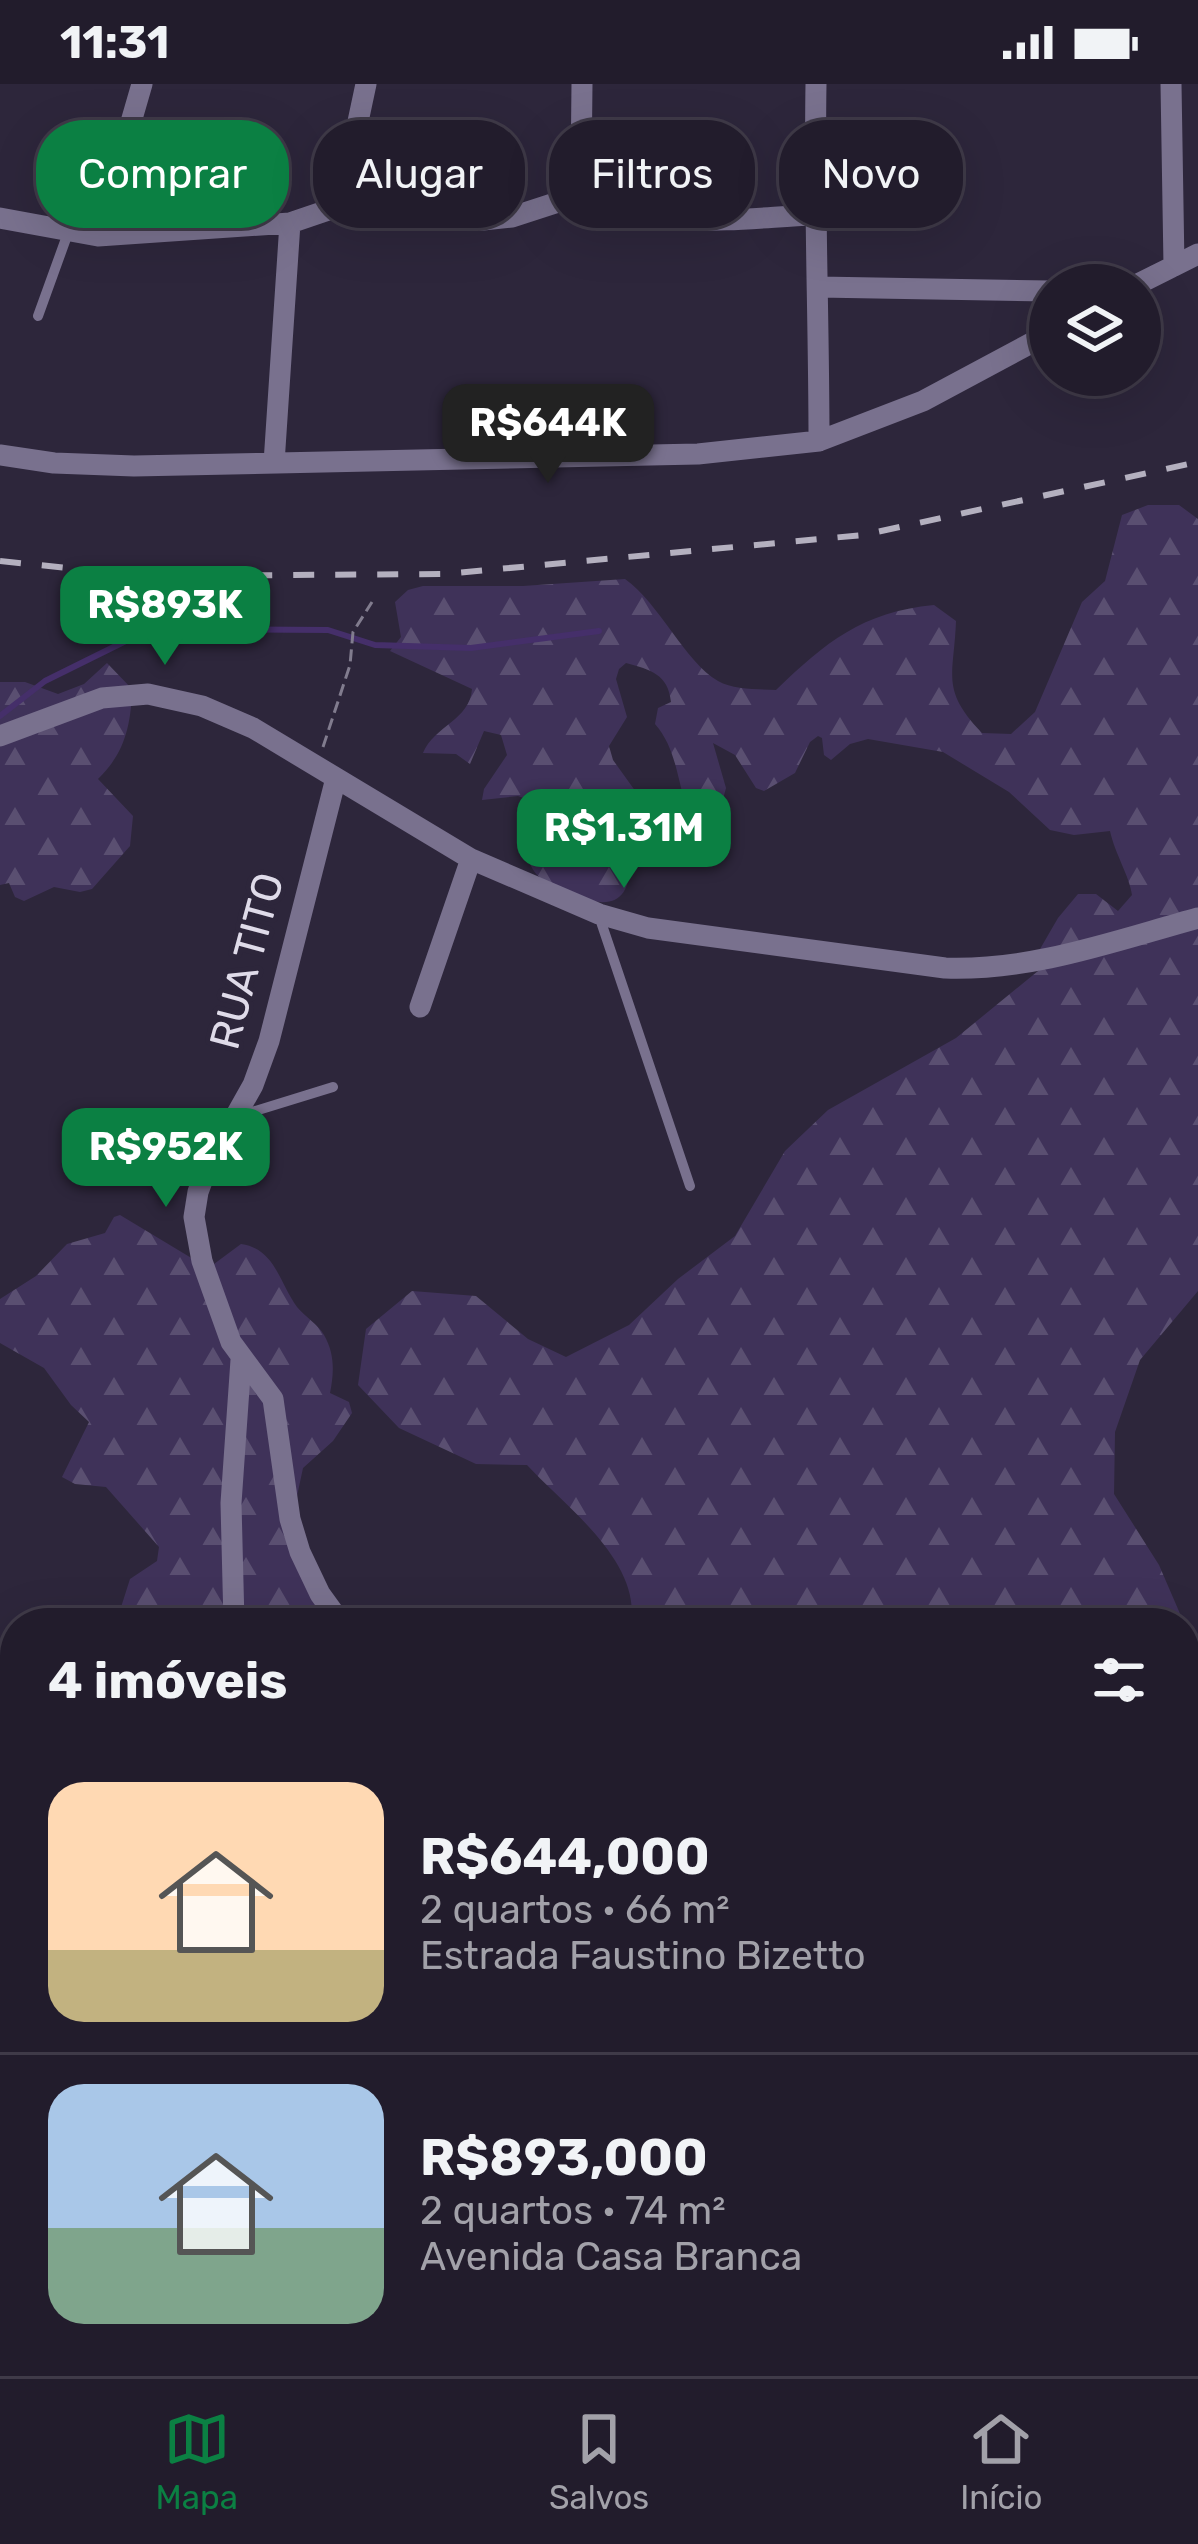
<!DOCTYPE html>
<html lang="pt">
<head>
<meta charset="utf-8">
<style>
	:root { --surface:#221c2c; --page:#2a2534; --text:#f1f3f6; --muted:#a2a1a9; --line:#3f3a48; --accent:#0b8043 }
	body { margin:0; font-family:Rubik,sans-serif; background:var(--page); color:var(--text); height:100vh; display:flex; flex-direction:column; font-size:45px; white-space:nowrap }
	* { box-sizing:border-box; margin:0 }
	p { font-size:39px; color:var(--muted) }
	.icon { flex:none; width:66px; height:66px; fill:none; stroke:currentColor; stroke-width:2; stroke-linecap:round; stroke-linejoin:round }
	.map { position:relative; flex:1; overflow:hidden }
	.sheet { position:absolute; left:0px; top:1524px; width:1200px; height:768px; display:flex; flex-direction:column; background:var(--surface); border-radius:48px 48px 0 0; box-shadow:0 12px 48px #0002,0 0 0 3px var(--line) }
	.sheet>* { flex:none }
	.hud { position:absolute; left:36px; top:36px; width:1128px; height:108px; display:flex; gap:24px }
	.controls { position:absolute; left:1029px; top:180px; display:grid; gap:24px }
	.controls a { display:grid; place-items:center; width:132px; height:132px; border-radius:50%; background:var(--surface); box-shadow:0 12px 48px #0002,0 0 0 3px var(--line); font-size:60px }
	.price { position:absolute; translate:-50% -102px; padding:0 27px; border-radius:24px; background:var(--accent); color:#fff; font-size:39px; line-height:78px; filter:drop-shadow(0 3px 6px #0008) }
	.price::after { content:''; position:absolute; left:50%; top:72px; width:36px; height:27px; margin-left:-18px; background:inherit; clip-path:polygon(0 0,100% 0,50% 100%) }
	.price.on { background:#222; color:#fff }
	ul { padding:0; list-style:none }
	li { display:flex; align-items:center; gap:36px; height:300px; padding:0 48px }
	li+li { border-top:3px solid var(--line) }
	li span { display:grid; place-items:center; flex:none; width:336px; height:240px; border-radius:36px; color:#555 }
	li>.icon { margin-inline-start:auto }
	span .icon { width:144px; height:144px; fill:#fffc; stroke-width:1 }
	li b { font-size:51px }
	h2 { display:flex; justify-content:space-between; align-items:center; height:144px; padding:0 48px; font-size:51px }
	.pill { padding:0 42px; border-radius:48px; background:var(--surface); box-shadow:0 12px 48px #0002,0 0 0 3px var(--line); font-size:42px; line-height:108px }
	.pill.on { background:var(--accent); color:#fff }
	.status { display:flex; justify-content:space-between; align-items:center; height:84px; padding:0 60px; background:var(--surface); direction:ltr }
	.status svg { height:33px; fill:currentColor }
	.menu { display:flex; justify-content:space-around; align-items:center; height:168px; border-top:3px solid var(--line); background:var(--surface); font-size:33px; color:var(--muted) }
	.menu a { display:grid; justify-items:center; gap:6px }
	.menu .on { color:var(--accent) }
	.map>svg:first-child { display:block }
	.forest { fill:url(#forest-firs) }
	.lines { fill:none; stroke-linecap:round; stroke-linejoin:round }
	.stream { stroke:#452f6a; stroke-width:6 }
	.path { stroke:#817c8e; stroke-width:3; stroke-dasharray:12 6; stroke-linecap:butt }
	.service { stroke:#79718e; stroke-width:10 }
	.minor { stroke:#79718e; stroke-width:21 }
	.rail { stroke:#b4b0bf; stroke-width:6; stroke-dasharray:21 21; stroke-linecap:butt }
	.labels { text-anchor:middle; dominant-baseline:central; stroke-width:10; stroke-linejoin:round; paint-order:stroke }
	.street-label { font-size:42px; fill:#dfdbe9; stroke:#2d263b }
</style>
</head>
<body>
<div class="status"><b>11:31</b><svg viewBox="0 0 49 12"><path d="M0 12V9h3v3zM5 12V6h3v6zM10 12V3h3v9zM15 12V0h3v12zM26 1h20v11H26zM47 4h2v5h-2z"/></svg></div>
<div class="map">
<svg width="1198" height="2292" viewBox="0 0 1198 2292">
	<defs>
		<pattern id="forest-firs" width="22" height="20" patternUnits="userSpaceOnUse" patternTransform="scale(3)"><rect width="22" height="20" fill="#3f3259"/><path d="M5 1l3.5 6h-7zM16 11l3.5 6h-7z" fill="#5a4f71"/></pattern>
	</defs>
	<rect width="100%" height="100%" fill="#2d263b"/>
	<path class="forest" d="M1148 421H1179L1198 435V1207L1140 1276 1115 1348 1114 1410 1159 1481 1184 1539H631C641 1477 565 1422 527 1381L476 1380 399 1344 358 1301 366 1245 412 1207 476 1212 528 1255 566 1273 629 1241 678 1195 735 1152 785 1067 828 1026 956 954 1049 878 1036 872 1058 834 1078 810H1096L1118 827 1132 811C1130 793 1115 770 1110 747L1074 751 1050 746 1009 708 943 668 868 655 850 660 831 676 824 671 822 654 818 652 810 658 795 689 764 707 756 704 735 671 713 659 726 704 715 744 703 753C675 720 684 673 655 640L658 624 671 618C668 590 651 586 626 579L619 585 616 595 627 633 609 662 613 676 641 715C616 722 593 700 576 732 589 754 616 752 630 774 631 815 615 826 578 813 560 807 540 800 531 782 522 762 533 737 526 715L518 712 482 716 484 705 507 671 501 651 484 647 470 680 456 670 423 669C434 642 470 636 472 605L390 567 401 553 395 518 408 506 423 502H523L625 495C660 520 685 578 718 597 734 606 757 605 776 606 826 558 862 528 934 521L956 537C954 592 940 605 982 649L1011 650 1035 628 1082 518 1105 497 1122 431Z
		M107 579 132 605C131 641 125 669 98 695L133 732 130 762 92 805 80 808 54 803 24 817 15 813 9 799 0 801V598H25L58 610 84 600Z
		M120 1131 203 1181 214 1180 241 1160C275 1165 279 1198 297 1223 305 1233 318 1240 324 1251 335 1270 334 1289 330 1309L349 1318 352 1329 333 1357 303 1384 297 1412 299 1467 341 1539H116L130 1495 157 1477 159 1463 106 1403 75 1400 62 1393 89 1338 71 1321 44 1284 0 1259V1215L36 1192 67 1160 105 1149 114 1133Z
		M1185 1542 1198 1573V1825L1185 1841Z
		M101 2277H216L200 2292H99Z
		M298 2277H949L953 2292H322Z"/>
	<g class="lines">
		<path class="stream" d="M0 632 45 597 150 545 328 546 375 561 471 564 599 547"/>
		<path class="path" d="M323 663 350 581 353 548 372 518"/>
		<path class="service" d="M38 232 68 149
			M599 832 690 1102
			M239 1032 333 1003"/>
		<path class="minor" d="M582 0 581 92 589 108
			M816 0C814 119 819 237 819 357
			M1171 0 1174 182
			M340 122 366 0
			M0 134 98 152 290 139 340 122 371 119 483 136 512 133 589 108C655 149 739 134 813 131
			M98 152 142 0
			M1136 201 1198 170
			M819 203 1050 207
			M0 371 54 379 134 382 698 370 819 357 923 317 1050 249
			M274 379 290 139
			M0 652 102 614 148 610 202 622 253 644 471 775 599 830 648 844 945 884C1033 887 1114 857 1198 834
			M336 694 269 957 253 1001 208 1081 198 1108 194 1133 202 1177 231 1258 273 1315 290 1435 300 1468 320 1510 341 1539
			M420 923 471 775
			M234 1539 231 1419 241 1276
			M0 1801 15 1796
			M1185 1909 1198 1897
			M1185 2118 1198 2105
			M84 2292 89 2277
			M962 2292 964 2277
			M1113 2292 1115 2277"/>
		<path class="rail" d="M0 477 145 492 445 490 863 451 1198 378"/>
	</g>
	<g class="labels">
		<g class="street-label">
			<text transform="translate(247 877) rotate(-75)">RUA TITO</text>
		</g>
	</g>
</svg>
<div class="controls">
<a><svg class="icon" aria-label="layers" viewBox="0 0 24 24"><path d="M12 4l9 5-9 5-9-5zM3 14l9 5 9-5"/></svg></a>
</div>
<b class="price on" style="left:548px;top:402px">R$644K</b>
<b class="price" style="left:165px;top:584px">R$893K</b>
<b class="price" style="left:624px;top:807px">R$1.31M</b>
<b class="price" style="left:166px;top:1126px">R$952K</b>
<div class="hud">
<a class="pill on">Comprar</a>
<a class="pill">Alugar</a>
<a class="pill">Filtros</a>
<a class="pill">Novo</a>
</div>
<section class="sheet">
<h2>4 imóveis<svg class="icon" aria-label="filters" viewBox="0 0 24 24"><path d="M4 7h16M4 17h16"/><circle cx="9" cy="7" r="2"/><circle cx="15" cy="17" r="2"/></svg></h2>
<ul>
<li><span style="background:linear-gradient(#ffd9b3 70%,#c2b280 0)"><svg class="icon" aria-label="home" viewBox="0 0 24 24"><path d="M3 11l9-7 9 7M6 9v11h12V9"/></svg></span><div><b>R$644,000</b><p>2 quartos · 66 m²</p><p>Estrada Faustino Bizetto</p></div></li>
<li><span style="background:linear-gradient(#a9c7e8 60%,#7fa58c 0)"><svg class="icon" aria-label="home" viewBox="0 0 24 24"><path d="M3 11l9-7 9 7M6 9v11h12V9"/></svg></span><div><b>R$893,000</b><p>2 quartos · 74 m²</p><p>Avenida Casa Branca</p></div></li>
</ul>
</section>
</div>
<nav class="menu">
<a class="on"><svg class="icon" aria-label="map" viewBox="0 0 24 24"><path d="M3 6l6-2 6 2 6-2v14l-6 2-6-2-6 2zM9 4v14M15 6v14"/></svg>Mapa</a>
<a><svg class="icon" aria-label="saved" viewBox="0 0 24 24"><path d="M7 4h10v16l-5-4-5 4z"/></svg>Salvos</a>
<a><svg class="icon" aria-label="home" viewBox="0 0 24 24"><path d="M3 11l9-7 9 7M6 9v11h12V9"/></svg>Início</a>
</nav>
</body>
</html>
